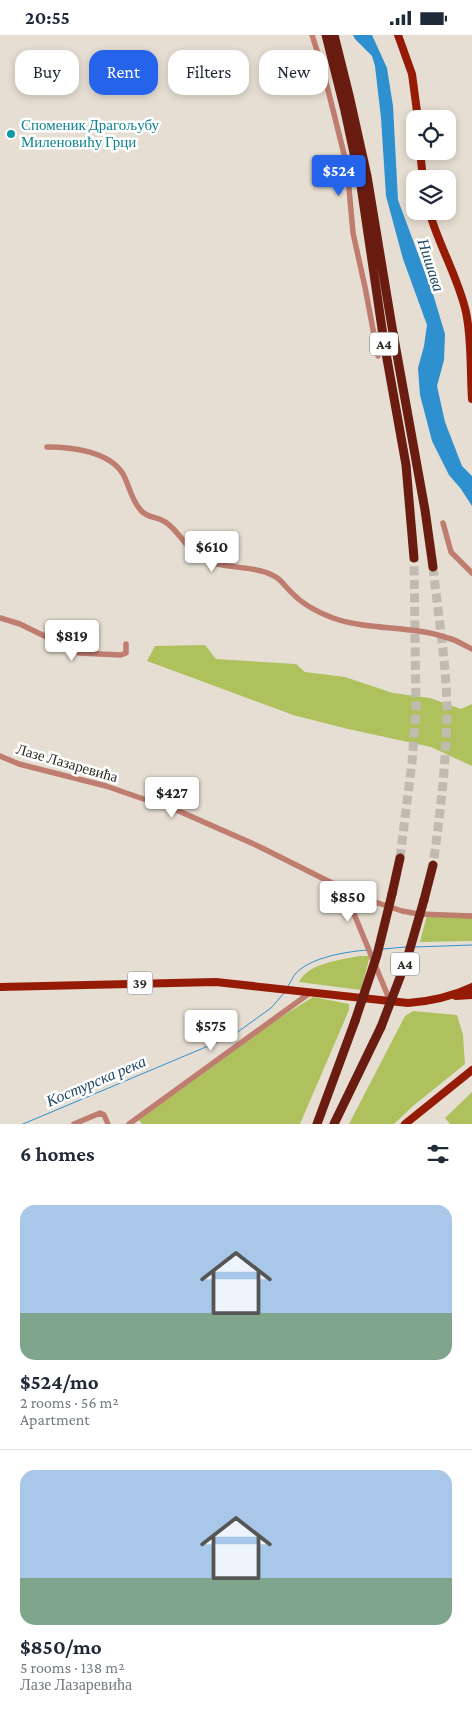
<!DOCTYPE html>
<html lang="en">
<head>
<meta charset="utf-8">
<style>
	:root { --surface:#fff; --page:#f6f6f7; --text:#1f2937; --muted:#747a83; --line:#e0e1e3; --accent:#2563eb }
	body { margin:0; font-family:"Crimson Pro",serif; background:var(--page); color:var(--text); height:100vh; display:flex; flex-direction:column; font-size:19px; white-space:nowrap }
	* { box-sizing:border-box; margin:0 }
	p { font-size:16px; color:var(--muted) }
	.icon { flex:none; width:28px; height:28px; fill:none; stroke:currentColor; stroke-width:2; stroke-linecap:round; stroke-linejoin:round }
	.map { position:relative; height:1089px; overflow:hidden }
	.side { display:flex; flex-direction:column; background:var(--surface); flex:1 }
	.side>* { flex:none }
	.hud { position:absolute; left:15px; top:15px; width:442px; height:45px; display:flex; gap:10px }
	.controls { position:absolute; left:406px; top:75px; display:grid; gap:10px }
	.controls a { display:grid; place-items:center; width:50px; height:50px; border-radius:10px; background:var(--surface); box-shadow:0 2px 8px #0003; font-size:25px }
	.price { position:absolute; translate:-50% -42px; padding:0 11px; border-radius:5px; background:#fff; color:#222; font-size:16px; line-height:32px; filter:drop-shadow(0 1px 2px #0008) }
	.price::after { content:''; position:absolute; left:50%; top:30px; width:15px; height:11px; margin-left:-8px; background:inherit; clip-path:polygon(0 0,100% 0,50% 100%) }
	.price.on { background:var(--accent); color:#fff }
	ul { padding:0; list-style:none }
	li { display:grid; align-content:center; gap:10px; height:265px; padding:0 20px }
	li+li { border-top:1px solid var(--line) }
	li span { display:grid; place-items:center; height:155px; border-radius:15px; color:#555 }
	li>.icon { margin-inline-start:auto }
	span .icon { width:90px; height:90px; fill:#fffc; stroke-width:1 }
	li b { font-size:21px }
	h2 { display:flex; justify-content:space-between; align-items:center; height:60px; padding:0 20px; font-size:21px }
	.chip { padding:0 18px; border-radius:15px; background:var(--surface); box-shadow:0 2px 8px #0003; font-size:18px; line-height:45px }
	.chip.on { background:var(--accent); color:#fff }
	.status { display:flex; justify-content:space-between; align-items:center; height:35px; padding:0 25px; background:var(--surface); direction:ltr }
	.status svg { height:14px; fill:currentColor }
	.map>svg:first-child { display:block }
	.green { fill:#aec15d }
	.water { fill:#2e90ce }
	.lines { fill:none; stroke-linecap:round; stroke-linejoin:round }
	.stream { stroke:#2e90ce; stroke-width:1 }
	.highway-tunnel { stroke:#c1bab0; stroke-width:9; stroke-dasharray:9 4.5; stroke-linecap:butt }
	.minor { stroke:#bf7d70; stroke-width:5.5 }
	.major { stroke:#961b07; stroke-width:8 }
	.highway { stroke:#6a1c10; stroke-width:9 }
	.highway-bridge { stroke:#6a1c10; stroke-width:9 }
	.culture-dot { fill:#0f9aa8; stroke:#fff; stroke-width:2 }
	.labels { text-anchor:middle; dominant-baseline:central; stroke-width:5; stroke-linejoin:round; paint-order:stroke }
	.shield { fill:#fff; stroke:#6c6a67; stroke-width:1 }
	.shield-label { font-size:14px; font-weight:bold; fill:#2d2a26 }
	.culture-label { font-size:15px; fill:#0d838f; stroke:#fff; text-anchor:start }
	.street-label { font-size:15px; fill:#2d2a26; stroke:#fff }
	.water-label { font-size:16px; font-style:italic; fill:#234965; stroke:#fff }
</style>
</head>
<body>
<div class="status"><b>20:55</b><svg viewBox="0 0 49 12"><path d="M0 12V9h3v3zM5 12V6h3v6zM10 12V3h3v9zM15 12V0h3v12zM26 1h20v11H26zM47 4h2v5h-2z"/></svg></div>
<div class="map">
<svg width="472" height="1089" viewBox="0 0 472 1089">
	<rect width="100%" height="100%" fill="#e6ded2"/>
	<path class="green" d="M205 610 216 624 296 629 305 637 345 642 393 658 430 663 461 674 472 669V731L431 712 348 694 293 680 147 626 155 611Z
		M427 880 472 883V906L420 907Z
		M359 921H370L361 955 299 947C308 928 341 925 359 921Z
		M313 962 349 969V975L300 1089H142L139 1085 278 984Z
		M413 976 457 980 463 1000 465 1029 413 1071 394 1089H349L405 981Z
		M472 1057V1089H450L445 1083Z"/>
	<path class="water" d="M353 0H372L387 33 393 71 398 165 433 259 445 299 444 325 437 351 445 387 462 431 472 441V471L461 454 449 440 432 406 420 360 418 333 424 311 427 290 403 224 386 161 381 83 375 31 372 21 355 4Z"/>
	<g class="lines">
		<path class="stream" d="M415 912 472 910
			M383 914 406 912
			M288 951C291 947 293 941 296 938 312 922 345 917 367 915
			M23 1089 232 1001 271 973 285 957"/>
		<path class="highway-tunnel" d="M433 532C438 580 447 630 447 679 446 730 440 780 433 830
			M400 823 412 727 416 675 414 523"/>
		<path class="minor" d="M312 0 322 31 347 131 353 198 365 252 378 321
			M47 412C71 412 109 416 123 439 129 450 131 463 139 473 146 484 159 481 168 489 180 498 186 513 199 522 218 534 243 530 265 537 281 543 280 546 291 557 302 569 317 577 333 583 370 596 411 590 448 603 456 605 464 610 472 614
			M443 488 451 517 472 538
			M0 583 20 589 79 618 121 620 126 618V609
			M0 721 19 729 106 751 181 777 258 811 340 852 345 857 390 966
			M345 857 402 876 419 879 472 881
			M74 1089 100 1078 104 1080 108 1089
			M129 1089 307 960 308 956"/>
		<path class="major" d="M398 0 412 39 418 84
			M420 116 423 144
			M429 176C439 211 458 242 466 277 472 306 470 335 472 364
			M0 952 216 947 408 968C431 966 451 962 472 952
			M456 961 472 960
			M405 1089 472 1035"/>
		<path class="highway" d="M326 0 345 76 361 151 384 307 406 430 414 523
			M334 0 349 60 367 141 392 292 425 475 433 532
			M392 859 400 823
			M424 865 433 830
			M317 1089 355 986
			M334 1089 381 992"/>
		<path class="highway-bridge" d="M355 986 377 920 392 859
			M381 992 407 924 424 865"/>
	</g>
	<circle class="culture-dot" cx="11" cy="99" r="5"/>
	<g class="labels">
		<g class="shield">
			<rect x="370" y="297.5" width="28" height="23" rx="4"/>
			<rect x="391" y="917.5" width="28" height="23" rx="4"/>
			<rect x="127.5" y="936.5" width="25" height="23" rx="4"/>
		</g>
		<g class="shield-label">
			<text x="384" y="309">A4</text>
			<text x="405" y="929">A4</text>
			<text x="140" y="948">39</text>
		</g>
		<g class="culture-label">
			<text x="21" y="90">Споменик Драгољубу<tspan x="21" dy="17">Миленовићу Грци</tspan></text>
		</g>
		<g class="street-label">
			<text transform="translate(67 728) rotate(16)">Лазе Лазаревића</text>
		</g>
		<g class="water-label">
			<text transform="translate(431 230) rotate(72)">Нишава</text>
			<text transform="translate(96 1046) rotate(-23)">Костурска река</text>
		</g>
	</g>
</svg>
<div class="controls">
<a><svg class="icon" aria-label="locate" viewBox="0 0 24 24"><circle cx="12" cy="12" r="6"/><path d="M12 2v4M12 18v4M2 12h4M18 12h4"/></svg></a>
<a><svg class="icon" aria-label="layers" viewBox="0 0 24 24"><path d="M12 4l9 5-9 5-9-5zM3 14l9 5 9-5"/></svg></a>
</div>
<b class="price on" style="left:339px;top:162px">$524</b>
<b class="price" style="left:212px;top:538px">$610</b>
<b class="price" style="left:72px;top:627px">$819</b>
<b class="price" style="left:172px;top:784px">$427</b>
<b class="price" style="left:348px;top:888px">$850</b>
<b class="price" style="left:211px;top:1017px">$575</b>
<div class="hud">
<a class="chip">Buy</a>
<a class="chip on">Rent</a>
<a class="chip">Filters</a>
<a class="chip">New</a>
</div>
</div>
<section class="side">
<h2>6 homes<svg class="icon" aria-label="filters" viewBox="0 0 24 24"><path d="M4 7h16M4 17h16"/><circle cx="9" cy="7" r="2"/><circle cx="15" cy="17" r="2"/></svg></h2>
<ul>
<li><span style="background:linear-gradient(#a9c7e8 70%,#7fa58c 0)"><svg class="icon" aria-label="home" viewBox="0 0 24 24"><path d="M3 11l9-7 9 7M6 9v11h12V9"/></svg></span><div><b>$524/mo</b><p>2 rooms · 56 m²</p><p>Apartment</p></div></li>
<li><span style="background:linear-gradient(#a9c7e8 70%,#7fa58c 0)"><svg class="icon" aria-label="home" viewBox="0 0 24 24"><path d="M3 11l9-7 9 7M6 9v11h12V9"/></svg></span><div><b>$850/mo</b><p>5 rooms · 138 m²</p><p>Лазе Лазаревића</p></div></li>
</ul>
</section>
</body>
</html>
